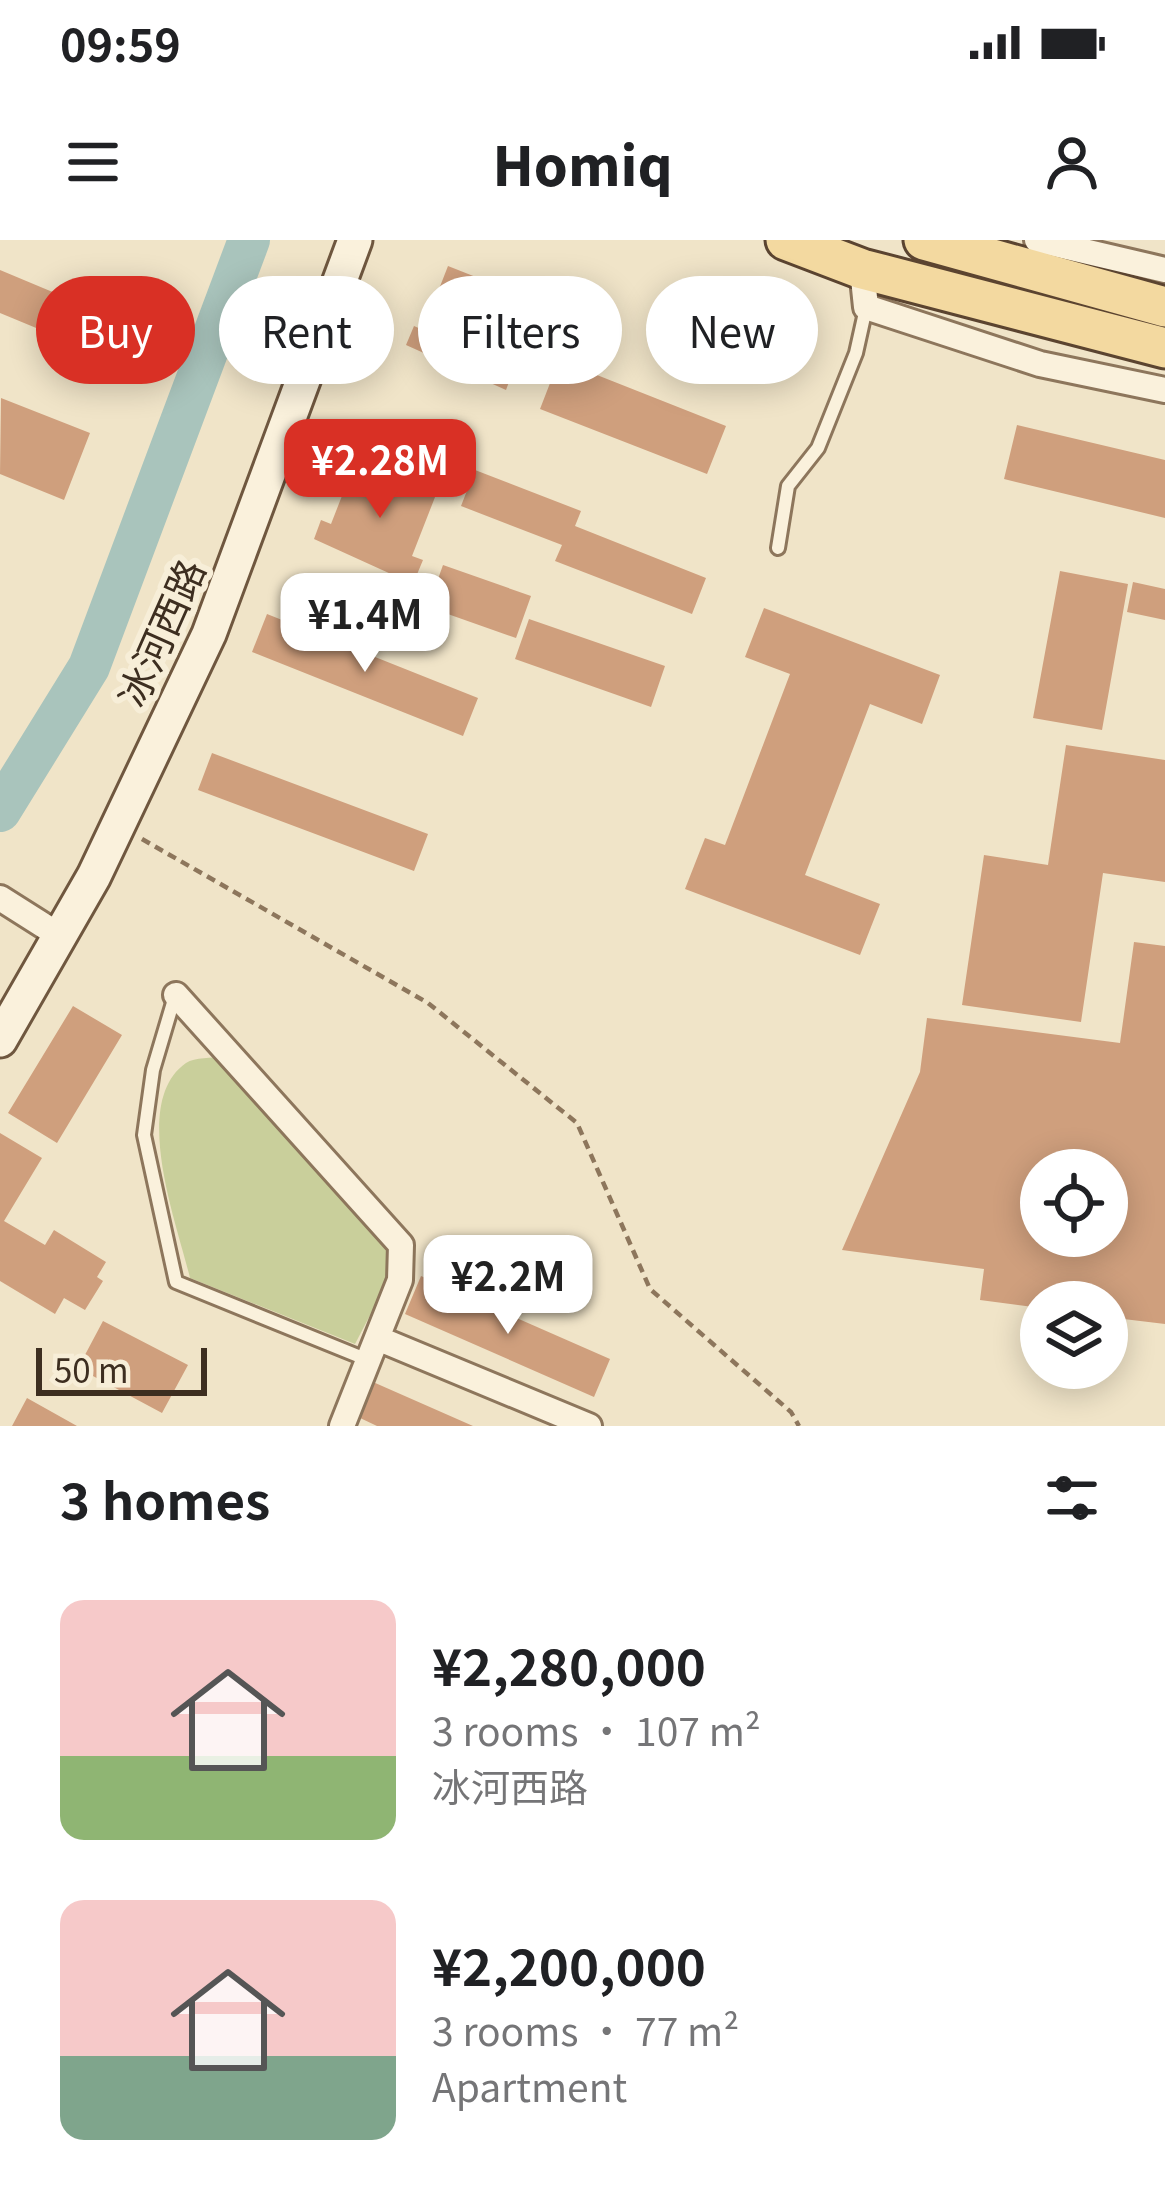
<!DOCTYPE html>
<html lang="en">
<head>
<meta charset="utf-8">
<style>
	:root { --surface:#fff; --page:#f6f6f6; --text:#202124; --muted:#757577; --accent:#d93025 }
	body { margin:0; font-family:Georgia,"Noto Sans SC",serif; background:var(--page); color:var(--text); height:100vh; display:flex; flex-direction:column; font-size:45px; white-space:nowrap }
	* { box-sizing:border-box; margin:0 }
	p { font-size:39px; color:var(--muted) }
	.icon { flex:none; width:66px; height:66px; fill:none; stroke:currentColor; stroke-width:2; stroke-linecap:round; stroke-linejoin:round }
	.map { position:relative; height:1186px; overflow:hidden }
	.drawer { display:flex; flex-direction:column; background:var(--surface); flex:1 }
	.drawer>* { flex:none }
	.top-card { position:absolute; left:36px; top:36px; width:1095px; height:108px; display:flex; gap:24px }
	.fabs { position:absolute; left:1020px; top:909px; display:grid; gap:24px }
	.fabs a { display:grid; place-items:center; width:108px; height:108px; border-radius:50%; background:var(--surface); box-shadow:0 6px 30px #0003; font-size:60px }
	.scale { position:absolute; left:36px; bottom:30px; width:171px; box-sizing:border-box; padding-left:12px; border:6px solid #3d2e20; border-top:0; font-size:33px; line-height:42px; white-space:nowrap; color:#3d2e20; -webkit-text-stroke:9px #f7eed8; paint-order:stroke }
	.price { position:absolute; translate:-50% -102px; padding:0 27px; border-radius:24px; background:#fff; color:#222; font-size:39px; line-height:78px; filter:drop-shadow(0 3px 6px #0008) }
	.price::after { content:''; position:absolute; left:50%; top:72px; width:36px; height:27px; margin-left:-18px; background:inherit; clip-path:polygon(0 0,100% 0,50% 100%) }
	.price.on { background:var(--accent); color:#fff }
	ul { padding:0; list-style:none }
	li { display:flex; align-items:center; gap:36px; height:300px; padding:0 60px }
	li span { display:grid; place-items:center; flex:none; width:336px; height:240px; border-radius:24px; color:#555 }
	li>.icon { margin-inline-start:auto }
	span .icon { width:144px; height:144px; fill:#fffc; stroke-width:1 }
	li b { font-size:51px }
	h2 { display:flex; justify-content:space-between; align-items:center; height:144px; padding:0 60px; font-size:51px }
	.pill { padding:0 42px; border-radius:54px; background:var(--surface); box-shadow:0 6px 30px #0003; font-size:42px; line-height:108px }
	.pill.on { background:var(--accent); color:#fff }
	.status { display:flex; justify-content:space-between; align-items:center; height:84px; padding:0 60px; background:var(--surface); direction:ltr }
	.status svg { height:33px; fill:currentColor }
	header { display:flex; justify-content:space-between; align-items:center; height:156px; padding:0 60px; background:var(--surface); font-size:54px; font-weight:800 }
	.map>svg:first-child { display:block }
	.green { fill:#c9cf9b }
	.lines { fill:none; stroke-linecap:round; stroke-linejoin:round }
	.river { stroke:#a9c4bc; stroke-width:42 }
	.building { fill:#cf9f7d; fill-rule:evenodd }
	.service-casing { stroke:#8d765c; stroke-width:18 }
	.minor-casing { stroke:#8d765c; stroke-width:30 }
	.secondary-casing { stroke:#6f573f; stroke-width:39 }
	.primary-casing { stroke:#5b4430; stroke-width:45 }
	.path { stroke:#8d765c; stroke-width:4.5; stroke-dasharray:9 6; stroke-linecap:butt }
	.service { stroke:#faf1dc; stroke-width:12 }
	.minor { stroke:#faf1dc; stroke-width:24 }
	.secondary { stroke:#faf1dc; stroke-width:33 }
	.primary { stroke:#f3d9a0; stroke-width:39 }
	.labels { text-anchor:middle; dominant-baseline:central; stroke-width:12; stroke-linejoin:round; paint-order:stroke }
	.street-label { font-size:39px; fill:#3d2e20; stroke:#f7eed8 }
</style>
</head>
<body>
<div class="status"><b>09:59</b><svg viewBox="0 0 49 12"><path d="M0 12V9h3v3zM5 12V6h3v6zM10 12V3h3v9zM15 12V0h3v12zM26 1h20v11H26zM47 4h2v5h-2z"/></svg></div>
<header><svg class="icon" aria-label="menu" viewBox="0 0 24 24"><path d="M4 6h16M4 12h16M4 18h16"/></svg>Homiq<svg class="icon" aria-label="person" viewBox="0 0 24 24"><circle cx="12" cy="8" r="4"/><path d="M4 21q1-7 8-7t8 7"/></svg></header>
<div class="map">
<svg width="1165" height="1186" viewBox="0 0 1165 1186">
	<rect width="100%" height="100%" fill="#f0e4c8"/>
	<path class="green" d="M223 817 385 1006 391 1035 355 1104 190 1038C177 983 130 862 186 823 195 817 212 818 223 817Z"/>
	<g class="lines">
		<path class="river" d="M0 571 89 427 249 0"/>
	</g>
	<path class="building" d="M448 26 529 58 504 122 515 126 506 150 406 105 414 86 423 90Z
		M0 30 86 66 70 102 0 73Z
		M559 120 726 186 707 234 540 169Z
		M1 158 90 193 64 260 0 234Z
		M1017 185 1165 220V278L1004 239Z
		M356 220 437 252 412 316 423 320 413 344 314 299 321 280 331 284Z
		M475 230 581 271 575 286 706 338 692 374 555 321 562 305 461 266Z
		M443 325 531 356 516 398 428 367Z
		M1060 331 1128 344 1102 490 1033 478Z
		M1133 342 1165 349V380L1127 372Z
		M764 368 940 435 922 484 870 464 805 635 880 664 860 715 685 649 705 598 725 605 790 434 745 417Z
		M267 374 478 458 463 496 252 412Z
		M529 379 665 426 651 467 515 419Z
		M1066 505 1165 520V642L1103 633 1081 782 962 765 984 615 1048 625Z
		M212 513 428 594 414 631 198 550Z
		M1134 702 1165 706V1084L1107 1077V1062H1041V1068L980 1060 984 1029 842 1010 920 832 927 778 1120 803ZM1041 930H1107V996H1041Z
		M73 766 122 795 57 903 8 873Z
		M0 893 42 918 4 981 45 1005 54 990 106 1022 97 1037 103 1041 85 1070 64 1058 55 1074 0 1041Z
		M421 1036 610 1119 594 1157 405 1074Z
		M103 1081 188 1125 162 1173 78 1128Z
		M373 1142 473 1186H377L358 1177Z
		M27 1158 77 1186H12Z"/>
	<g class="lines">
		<g class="service-casing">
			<path id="service" d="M778 308 788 246 818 208 856 113 866 68
				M175 756 153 830 144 895 176 1042 368 1120"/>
		</g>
		<g class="minor-casing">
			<path id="minor" d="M1037 0 1165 30
				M862 29 866 67 1040 124 1165 150
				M0 658 60 696
				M176 755 401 1005 400 1040 342 1186
				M377 1098 589 1186"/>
		</g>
		<g class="secondary-casing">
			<path id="secondary" d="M0 800 94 636 209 394 355 0"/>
		</g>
		<g class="primary-casing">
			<path id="primary" d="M786 0 862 29 1165 108
				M924 0 1165 67"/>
		</g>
		<path class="path" d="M142 599 428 763 577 883 650 1049 791 1172 799 1186"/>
		<use href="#service" class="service"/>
		<use href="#minor" class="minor"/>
		<use href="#secondary" class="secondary"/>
		<use href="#primary" class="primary"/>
	</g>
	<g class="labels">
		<g class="street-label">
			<text transform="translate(159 392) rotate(-66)">冰河西路</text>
		</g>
	</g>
</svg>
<div class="fabs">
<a><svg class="icon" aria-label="locate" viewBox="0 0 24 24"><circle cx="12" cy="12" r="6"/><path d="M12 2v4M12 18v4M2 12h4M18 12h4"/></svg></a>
<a><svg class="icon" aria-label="layers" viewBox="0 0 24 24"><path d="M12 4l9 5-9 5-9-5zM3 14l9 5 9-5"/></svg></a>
</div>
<div class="scale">50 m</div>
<b class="price on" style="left:380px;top:281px">¥2.28M</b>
<b class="price" style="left:365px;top:435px">¥1.4M</b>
<b class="price" style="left:508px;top:1097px">¥2.2M</b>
<div class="top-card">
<a class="pill on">Buy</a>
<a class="pill">Rent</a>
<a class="pill">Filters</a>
<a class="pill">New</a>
</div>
</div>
<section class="drawer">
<h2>3 homes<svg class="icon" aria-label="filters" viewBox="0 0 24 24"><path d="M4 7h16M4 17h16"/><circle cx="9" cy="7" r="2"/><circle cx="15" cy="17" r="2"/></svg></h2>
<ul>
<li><span style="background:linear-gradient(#f6c9c9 65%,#8fb573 0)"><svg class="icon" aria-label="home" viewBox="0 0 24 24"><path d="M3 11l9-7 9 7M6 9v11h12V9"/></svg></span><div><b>¥2,280,000</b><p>3 rooms · 107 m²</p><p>冰河西路</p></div></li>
<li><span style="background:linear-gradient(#f6c9c9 65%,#7fa58c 0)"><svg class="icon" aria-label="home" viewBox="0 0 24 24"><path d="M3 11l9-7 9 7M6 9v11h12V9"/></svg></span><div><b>¥2,200,000</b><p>3 rooms · 77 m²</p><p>Apartment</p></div></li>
</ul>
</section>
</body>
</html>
